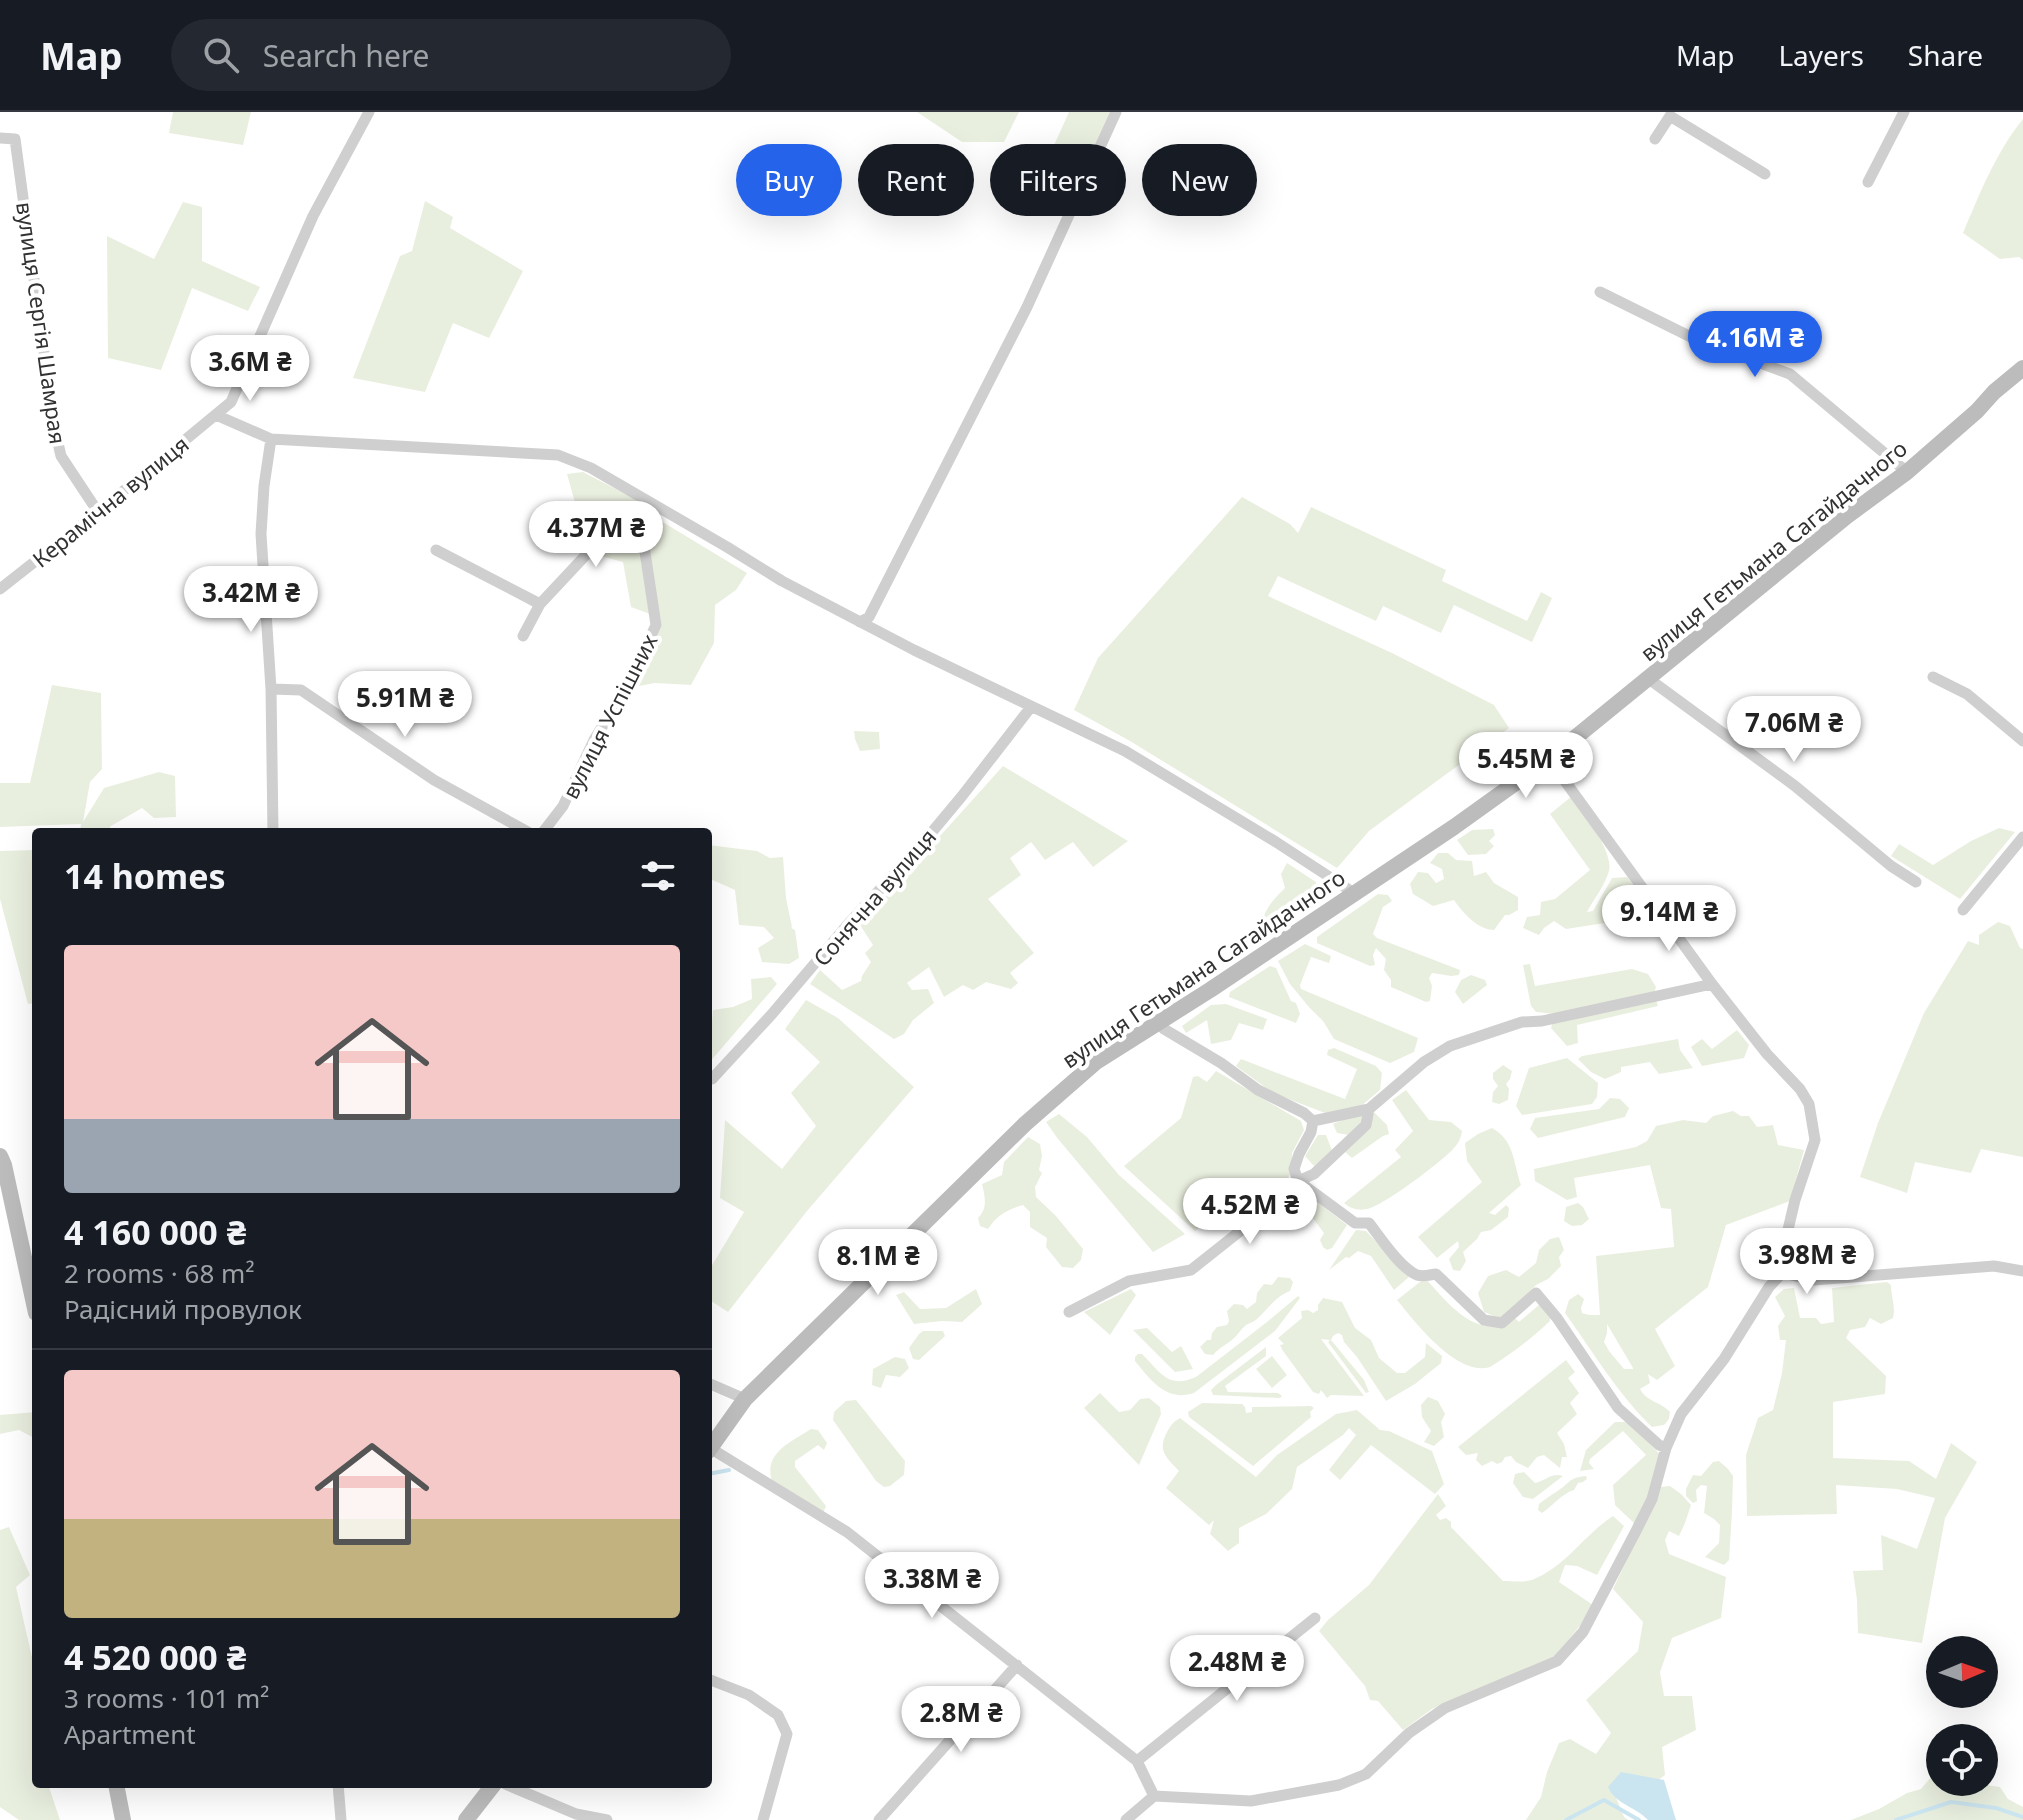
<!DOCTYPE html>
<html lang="en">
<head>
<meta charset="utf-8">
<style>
	:root { --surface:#171b24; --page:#242831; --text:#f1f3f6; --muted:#9ea1a6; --line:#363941; --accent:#2563eb }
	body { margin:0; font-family:"Noto Sans",sans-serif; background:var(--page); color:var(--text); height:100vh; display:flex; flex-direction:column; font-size:30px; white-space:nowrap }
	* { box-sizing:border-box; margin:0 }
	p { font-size:26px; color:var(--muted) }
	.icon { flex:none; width:44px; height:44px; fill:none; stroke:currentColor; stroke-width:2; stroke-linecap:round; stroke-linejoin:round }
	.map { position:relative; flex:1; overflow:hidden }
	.drawer { position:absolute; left:32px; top:716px; width:680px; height:960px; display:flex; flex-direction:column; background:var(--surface); border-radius:8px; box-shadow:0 8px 32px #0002 }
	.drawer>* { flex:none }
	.guide { position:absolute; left:736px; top:32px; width:760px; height:72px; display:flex; gap:16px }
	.needle { width:52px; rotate:88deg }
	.controls { position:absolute; left:1926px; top:1524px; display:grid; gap:16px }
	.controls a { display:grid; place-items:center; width:72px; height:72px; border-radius:50%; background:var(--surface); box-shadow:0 8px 32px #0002; font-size:40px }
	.price { position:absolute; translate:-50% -68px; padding:0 18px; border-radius:28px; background:#fff; color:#222; font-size:26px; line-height:52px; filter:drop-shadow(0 2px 4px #0008) }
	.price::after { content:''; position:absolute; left:50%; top:48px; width:24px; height:18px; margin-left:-12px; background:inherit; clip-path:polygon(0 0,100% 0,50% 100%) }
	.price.on { background:var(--accent); color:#fff }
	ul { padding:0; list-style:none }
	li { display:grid; align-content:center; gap:16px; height:424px; padding:0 32px }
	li+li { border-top:2px solid var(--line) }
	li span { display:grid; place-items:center; height:248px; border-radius:8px; color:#555 }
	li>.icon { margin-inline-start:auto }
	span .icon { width:144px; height:144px; fill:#fffc; stroke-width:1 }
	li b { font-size:34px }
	h2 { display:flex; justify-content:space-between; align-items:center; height:96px; padding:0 32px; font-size:34px }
	.pill { padding:0 28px; border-radius:36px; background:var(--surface); box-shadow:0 8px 32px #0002; font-size:28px; line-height:72px }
	.pill.on { background:var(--accent); color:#fff }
	header { display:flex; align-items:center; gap:48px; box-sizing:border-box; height:112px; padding:0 40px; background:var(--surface); border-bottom:2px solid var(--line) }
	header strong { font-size:38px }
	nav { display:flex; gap:44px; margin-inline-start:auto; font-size:28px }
	.search { width:560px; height:72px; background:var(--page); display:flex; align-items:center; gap:20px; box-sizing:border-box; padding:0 28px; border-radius:44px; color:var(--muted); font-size:30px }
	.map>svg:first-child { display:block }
	.green { fill:#e9efdf; fill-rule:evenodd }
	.water { fill:#cbe5f0 }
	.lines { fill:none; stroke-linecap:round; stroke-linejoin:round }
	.stream { stroke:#cbe5f0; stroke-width:4 }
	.street { stroke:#cfcfcf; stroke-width:11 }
	.secondary { stroke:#bcbcbc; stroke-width:16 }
	.labels { text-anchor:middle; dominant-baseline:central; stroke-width:8; stroke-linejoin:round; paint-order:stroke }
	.street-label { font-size:22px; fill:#323232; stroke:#fff }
</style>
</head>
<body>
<header>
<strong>Map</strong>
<div class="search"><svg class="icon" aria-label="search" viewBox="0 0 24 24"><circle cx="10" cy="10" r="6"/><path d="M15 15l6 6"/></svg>Search here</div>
<nav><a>Map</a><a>Layers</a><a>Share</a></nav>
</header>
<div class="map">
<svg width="2023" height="1708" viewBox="0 0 2023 1708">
	<rect width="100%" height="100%" fill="#fff"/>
	<path class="green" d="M173 0H251L243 33 169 21Z
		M917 0H1019L1004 30H962Z
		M1069 0H1113L1086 61 1050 42Z
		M2023 7V148L2019 145 2000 147 1963 121C1980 81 1995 42 2023 7Z
		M425 89 453 105 450 116 523 159 489 226 453 211 425 280 353 266 400 144 412 139Z
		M183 90 202 95V149L260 175 248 199 192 176 161 258 108 246 107 124 154 147Z
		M583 360 633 386 661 409 747 461 736 478 715 493 714 531 691 573 655 571 639 574 643 556 661 506 631 495 623 450 597 443 582 415 567 362Z
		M1242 385 1290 412 1298 421 1311 395 1446 458 1442 469 1527 509 1541 480 1552 486 1532 530 1454 493 1441 521 1383 494 1376 509 1278 464 1268 484 1392 541 1494 593 1509 616 1369 719 1337 756 1130 629 1074 598 1098 546Z
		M52 573 101 581 102 657 90 670 83 710 104 676 159 660 175 664 176 705 154 706 142 696 111 714 106 720H80L81 712 0 715V671H30Z
		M854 619 879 620 880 637 860 639 855 627Z
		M1003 654 1128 729 1093 755 1073 730 1045 748 1031 730 1010 746 1021 763 988 787 1034 841 1010 861 1018 871 1011 877 986 870 973 878 963 873 944 885 929 855 907 871 912 878 928 877 934 891 913 908 904 922 894 927 810 872 820 858 842 878 861 869 862 864 871 850 865 841 873 833 860 813Z
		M1572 684C1582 700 1614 739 1609 759 1605 773 1594 787 1587 800L1593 799 1612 766 1627 765 1652 797 1650 804 1566 817 1554 809 1544 816 1539 823 1523 816 1527 805 1540 803 1541 790 1555 787 1590 758 1550 702Z
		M1999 716 2015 720 1960 787 1891 744 1899 732 1933 753 1971 729Z
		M1493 717 1495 723 1489 729 1494 734 1486 742 1468 743 1457 728 1472 718Z
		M708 733 757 739 770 746 783 745 786 786 792 815 791 816 795 818 799 846 789 852 762 850 758 836 774 826 764 815 739 813 735 778 708 766Z
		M36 738V891L28 892 0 787V739Z
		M1438 741H1448L1456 748 1472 749 1474 764 1486 760 1494 771 1518 785V798L1509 803H1505L1494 818C1478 818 1462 800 1454 788L1433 794 1413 782 1410 772 1418 760 1428 761 1436 771 1444 767 1442 757 1430 751Z
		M1287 751 1316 770 1318 784 1260 824C1262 800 1268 793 1285 776L1281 762Z
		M1378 782 1388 783 1392 789 1383 795 1373 822 1377 826 1460 858 1459 863 1451 864 1432 861 1429 866 1432 874 1430 889 1426 890 1391 875V868L1384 858 1386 847 1376 836 1373 843 1375 853 1370 854 1317 831V825Z
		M1998 810 2010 814 2020 836 2023 837V1045L1981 1037 1971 1061 1915 1050 1907 1081 1860 1065 1878 1011 1924 901 1968 829 1979 833V823Z
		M1305 832 1331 844 1329 851 1311 845 1300 873 1301 877 1418 926 1414 940 1390 951 1334 927 1323 909 1308 894 1290 872 1278 849Z
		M1530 852 1535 874 1632 857 1648 862 1656 875 1654 881 1658 894 1577 913 1578 931 1567 934 1551 916 1555 902 1536 900 1531 894 1523 853Z
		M1270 854 1276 856 1291 889 1296 891 1300 902 1296 911 1229 885 1230 880Z
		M1471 863 1485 868 1487 873 1463 892 1455 880 1461 868Z
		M771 865 777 872 708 952V926L711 924 713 898 733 895 752 887 751 867Z
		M806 888 838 906 914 975 807 1099 728 1200 708 1187V1160L744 1100 720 1086 725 1008 782 1057 816 1014 791 981 820 950 785 917Z
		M1226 892 1267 907 1263 918 1239 911 1231 928 1211 932 1207 908 1186 921 1182 914 1211 893Z
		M1737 918 1749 933 1744 946 1702 954 1691 935 1702 927 1712 937Z
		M1678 927 1680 938 1693 956 1659 962 1650 950 1621 955V960L1605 967 1591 960 1578 947 1582 944Z
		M1334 936 1376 954 1382 961 1380 978 1361 994 1325 1001 1273 981 1236 954 1241 947 1345 987 1357 957 1327 943 1328 938Z
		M1567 946 1598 971 1597 985 1592 992 1522 1003 1516 994 1529 956Z
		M1503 953 1512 959 1510 967 1506 972 1509 977 1508 988 1499 992 1492 990 1493 980 1498 974 1493 967V961Z
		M1216 959 1301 1009 1304 1018 1292 1041 1291 1061 1280 1078 1227 1117 1215 1103 1195 1119 1124 1054 1181 1006 1193 965 1198 964 1207 970Z
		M1406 978 1429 1008 1451 1010 1462 1019C1461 1025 1459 1031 1454 1036 1444 1048 1382 1095 1367 1097 1358 1099 1351 1097 1344 1091L1401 1045 1395 1038 1413 1019 1392 988Z
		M1610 986 1620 987 1629 996 1625 1005 1538 1026 1530 1017 1535 1006 1599 997Z
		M1373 999 1387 1013 1389 1022 1383 1024 1352 1046 1344 1039 1349 1023 1337 1021 1333 1012 1352 1004Z
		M1733 999 1741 1004H1749L1757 1015 1773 1013 1778 1033 1804 1038 1790 1089 1726 1113 1708 1175 1655 1217 1675 1254 1657 1268 1648 1262 1650 1271 1640 1277C1648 1291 1660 1289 1670 1300L1669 1307 1664 1313 1652 1315C1617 1281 1593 1240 1565 1201L1569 1188 1578 1182 1584 1187 1581 1196 1582 1201 1589 1203H1600L1596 1144 1674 1135 1671 1097 1661 1096 1650 1053 1574 1066 1577 1085 1567 1088 1535 1069 1534 1057 1636 1035 1647 1029 1656 1014 1683 1008 1706 1011 1713 1004ZM1607 1212 1633 1256V1257H1624L1609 1239 1604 1230 1607 1221Z
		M1059 1002 1087 1025 1119 1063 1185 1122 1153 1140 1058 1027 1046 1010Z
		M1492 1016C1515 1029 1513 1050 1521 1073L1489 1101 1495 1103 1506 1093 1509 1096 1508 1105 1491 1118 1481 1120 1477 1127 1463 1140 1466 1149 1460 1159 1453 1158 1449 1147 1459 1135 1458 1129 1437 1146 1418 1125 1482 1070 1467 1049 1465 1031 1478 1022Z
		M1318 1023H1326L1333 1041 1314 1054 1305 1044Z
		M1028 1025 1040 1032 1042 1044 1039 1058 1042 1061 1035 1075 1036 1085 1056 1104 1083 1137 1081 1148 1073 1156 1062 1155 1046 1135 1047 1126 1030 1115V1100L1023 1093C1008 1097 996 1104 988 1117L980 1114 978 1106C988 1096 985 1085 982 1072L1002 1063 1004 1050Z
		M1307 1082 1347 1113 1332 1136 1327 1138 1323 1135 1320 1128 1324 1121 1306 1097 1295 1099 1287 1090 1293 1085Z
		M1578 1091 1583 1095 1589 1107 1582 1113 1572 1114 1564 1109 1566 1095Z
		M1356 1118 1366 1119 1409 1165 1394 1178 1371 1144 1358 1139 1349 1146 1346 1145 1329 1158Z
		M1559 1125 1564 1138 1559 1145 1561 1154 1548 1167 1536 1173 1512 1199 1499 1206 1484 1200 1478 1181 1488 1164 1506 1158 1519 1165 1536 1151 1539 1138 1550 1127Z
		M1278 1165 1290 1166 1293 1170 1290 1179C1276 1184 1268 1197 1257 1207 1254 1210 1249 1211 1246 1213 1241 1217 1238 1223 1233 1227 1225 1234 1221 1234 1213 1243L1205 1242 1200 1235 1207 1228H1211L1212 1221 1217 1215 1227 1213 1229 1209 1227 1199 1234 1192 1243 1193 1247 1197 1256 1190 1257 1181 1264 1172 1272 1173Z
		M1425 1166C1441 1183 1468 1219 1494 1213 1500 1211 1507 1207 1513 1204L1519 1210 1540 1192 1550 1202V1209C1534 1224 1519 1236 1501 1248 1497 1250 1494 1253 1490 1255 1457 1265 1415 1210 1397 1188Z
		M1887 1170 1891 1173C1891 1186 1896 1194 1893 1206L1881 1212 1870 1206 1865 1215 1850 1218 1846 1226 1886 1264 1885 1282 1833 1290V1346L1909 1349 1936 1367 1951 1331 1977 1350 1945 1406 1922 1531 1858 1521 1857 1488 1853 1459 1883 1458 1881 1423 1917 1437 1935 1386 1897 1377 1836 1373 1837 1402 1747 1404 1746 1343 1758 1306 1773 1298 1782 1261 1786 1228H1780L1778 1214 1785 1204 1775 1185 1784 1177 1794 1176 1800 1206H1816L1821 1212 1834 1210 1832 1176Z
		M976 1177 982 1192 962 1210 942 1209 914 1212 896 1183 904 1180 920 1197 946 1196Z
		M1131 1177 1136 1183 1110 1223 1084 1200Z
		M1298 1184 1300 1186 1275 1219 1194 1281C1167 1290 1151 1269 1135 1249V1245L1138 1242H1142C1161 1261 1168 1277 1196 1265L1267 1210Z
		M1323 1186 1342 1190 1355 1216 1371 1228 1379 1246 1397 1261H1405L1425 1245 1426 1231 1442 1244 1441 1251 1415 1272 1386 1289 1357 1245 1344 1230 1342 1223 1338 1221 1333 1224 1331 1228 1364 1268 1369 1280 1366 1281 1328 1230 1330 1228 1321 1227 1364 1284 1331 1283 1327 1286 1321 1278 1319 1282 1313 1280 1283 1239 1280 1233 1284 1232 1278 1226 1302 1206 1301 1199 1308 1198 1313 1201 1318 1198V1193Z
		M1147 1216 1172 1240 1181 1234 1193 1257 1175 1260 1133 1218Z
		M923 1219H943L945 1224 919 1248 913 1247 909 1236 919 1222Z
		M1266 1235V1244L1225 1274 1228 1280 1278 1281 1282 1284 1280 1286 1213 1283 1211 1278 1216 1273Z
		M1272 1244 1287 1263 1272 1276 1256 1257Z
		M895 1245 905 1247 909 1256 900 1265 886 1263 881 1276 872 1273 873 1257Z
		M1566 1248 1575 1260 1568 1266 1579 1281 1570 1291 1577 1302 1557 1321 1564 1332 1567 1345H1562L1560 1356 1544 1343 1537 1345 1528 1356 1516 1350 1511 1344 1505 1345 1502 1350 1497 1352 1492 1349 1482 1354 1476 1348 1478 1341 1466 1343 1458 1335Z
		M1100 1281 1119 1300 1130 1298 1140 1287 1149 1286 1160 1295 1161 1302 1139 1353 1084 1296Z
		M1428 1285 1438 1289 1445 1302 1441 1310 1444 1325 1434 1334 1424 1330 1431 1319 1422 1305 1421 1293Z
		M856 1288 905 1349 904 1363 890 1374 884 1375 876 1369 833 1308 834 1300 846 1289Z
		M1202 1291 1242 1292 1245 1295 1246 1301 1252 1300V1295L1311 1294 1314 1296 1310 1300 1311 1305 1253 1354 1189 1305 1188 1300Z
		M1357 1298 1380 1318 1389 1319 1432 1339 1444 1372 1435 1382 1371 1333 1340 1368 1329 1358 1356 1323 1349 1316 1343 1323 1297 1355 1292 1377 1266 1402 1239 1416V1431L1228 1439 1210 1422 1214 1408 1209 1413 1166 1376 1179 1359C1166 1345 1157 1339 1167 1320 1171 1313 1173 1310 1180 1306L1256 1365 1277 1343 1336 1302Z
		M36 1300V1327L19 1318 0 1322V1303Z
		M1615 1310H1627L1660 1342 1649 1389 1636 1413 1615 1393 1613 1373 1646 1343 1623 1319 1590 1347 1589 1351 1594 1357 1580 1359 1586 1338Z
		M811 1317 818 1318 827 1331 824 1338 818 1333 795 1349V1355L826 1394 823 1401 772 1369C763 1341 791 1330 811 1317Z
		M1719 1349 1728 1357 1733 1364 1732 1400 1729 1448 1724 1453 1705 1445 1719 1431 1720 1413 1714 1407 1704 1401 1707 1374 1701 1373 1696 1378 1697 1389 1693 1391 1686 1384V1377L1693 1363 1701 1364 1713 1350Z
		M1524 1360 1535 1371C1545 1369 1552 1360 1563 1364L1533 1387 1523 1385 1513 1371 1515 1362Z
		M1586 1364 1587 1367 1583 1370 1578 1371 1574 1378C1561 1382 1554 1393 1542 1401L1538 1398 1539 1392C1545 1387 1550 1384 1556 1380 1569 1372 1569 1365 1586 1364Z
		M1670 1374 1681 1382 1691 1393 1685 1411 1679 1424 1669 1419 1665 1428 1669 1442 1726 1465 1721 1506 1672 1526 1660 1560 1664 1584H1692L1696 1618 1662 1635 1665 1663 1651 1673 1613 1678 1624 1705 1628 1708H1526L1541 1685 1547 1660 1559 1631 1570 1627 1596 1642 1611 1621 1586 1588 1638 1539 1643 1510 1613 1477 1650 1399 1660 1375Z
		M1438 1382 1446 1394 1436 1403 1440 1408 1446 1406 1451 1410V1415L1503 1469C1513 1469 1526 1471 1534 1467 1566 1454 1585 1422 1613 1404L1624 1414 1597 1463 1577 1454 1565 1453 1559 1470 1593 1493 1590 1501 1555 1545 1432 1597 1403 1618 1378 1589 1370 1588 1365 1574 1319 1519 1328 1508 1369 1473Z
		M9 1415 30 1463 16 1475 36 1563V1672H48L60 1708H19L0 1695V1418Z
		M1940 1661V1670H1977L1979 1672 2000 1675 2008 1687 2023 1695V1708H1851L1879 1697 1907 1681 1921 1677 1932 1664Z"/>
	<path class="water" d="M1621 1660 1664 1668 1676 1708H1648C1636 1695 1615 1692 1608 1675Z"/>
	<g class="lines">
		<path class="stream" d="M708 1362 729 1358
			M1566 1708 1604 1688 1639 1708
			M1896 1708 1951 1690 1996 1696 2023 1705"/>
		<path class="street" d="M0 26 15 27 54 314 61 344 98 400
			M1655 27 1670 4 1765 62
			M1868 70 1904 0
			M1600 180 1693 226 1790 262 1907 360
			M216 303 271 327 558 343 591 356 727 435 782 469 914 538 1125 639 1276 730 1354 781
			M271 327 264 374 261 422 271 577 273 720
			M436 438 540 492
			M0 477 98 400 231 290 313 104 369 0
			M860 510 869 505 1027 195 1116 0
			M523 524 540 492 598 430 640 407
			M1933 565 1967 582 2023 629
			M1649 567 1795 674 1891 754 1916 770
			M271 577 301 578 434 668 528 720
			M1549 647 1712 872 1767 942 1800 977 1809 992 1815 1028 1795 1088 1786 1126 1782 1161
			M543 720 563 694 594 628 626 576 656 513 640 407 649 390
			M1963 798 2023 725
			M1157 910 1164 917 1221 951 1258 978 1304 1001 1313 1009 1311 1020 1299 1042 1294 1057 1298 1069 1355 1111H1369C1380 1125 1400 1156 1417 1163 1423 1165 1429 1163 1436 1162L1484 1208 1502 1211 1536 1181 1557 1206 1618 1296 1659 1333 1666 1336
			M708 968 712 967 772 902 849 811 922 732 962 684 1031 595
			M1313 1009 1369 997 1424 950 1450 934 1522 910 1542 909 1712 872
			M1069 1200 1129 1169 1191 1158 1249 1112 1298 1069 1314 1062 1366 1013 1369 997
			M708 1271 745 1287
			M710 1336 847 1420 1137 1649 1154 1684
			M708 1567 749 1583 778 1603 787 1622 763 1708
			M1137 1649 1315 1506
			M338 1672 341 1708
			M505 1672 576 1702 607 1708
			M879 1708 1017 1553
			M1126 1708 1154 1684 1251 1689 1339 1673 1366 1662 1409 1621 1445 1596 1557 1549 1583 1520 1636 1419 1652 1387 1666 1336 1681 1302 1724 1247 1769 1175 1782 1161 1814 1168 1994 1154 2023 1159"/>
		<path class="secondary" d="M0 1044 4 1053 36 1201
			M708 1339 745 1287 1025 1012 1096 950 1210 878 1454 715 1549 647 1847 404 1907 360 1977 299 1994 280 2023 256
			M116 1672 123 1708
			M466 1708 494 1672"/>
	</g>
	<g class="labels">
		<g class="street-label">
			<text transform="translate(42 211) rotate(82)">вулиця Сергія Шамрая</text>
			<text transform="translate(110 389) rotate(-39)">Керамічна вулиця</text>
			<text transform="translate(1773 438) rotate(-39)">вулиця Гетьмана Сагайдачного</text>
			<text transform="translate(609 604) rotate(-63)">вулиця Успішних</text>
			<text transform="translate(874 785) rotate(-49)">Сонячна вулиця</text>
			<text transform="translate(1203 856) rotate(-34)">вулиця Гетьмана Сагайдачного</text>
		</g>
	</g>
</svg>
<div class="controls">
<a><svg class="needle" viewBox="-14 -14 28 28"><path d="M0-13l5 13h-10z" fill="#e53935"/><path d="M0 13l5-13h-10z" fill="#9ea1a6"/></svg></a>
<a><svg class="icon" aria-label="locate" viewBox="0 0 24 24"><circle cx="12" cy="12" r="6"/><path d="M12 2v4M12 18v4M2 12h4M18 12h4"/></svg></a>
</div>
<b class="price on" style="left:1755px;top:267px">4.16M ₴</b>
<b class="price" style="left:250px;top:291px">3.6M ₴</b>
<b class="price" style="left:596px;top:457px">4.37M ₴</b>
<b class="price" style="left:251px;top:522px">3.42M ₴</b>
<b class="price" style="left:405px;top:627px">5.91M ₴</b>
<b class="price" style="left:1794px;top:652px">7.06M ₴</b>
<b class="price" style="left:1526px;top:688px">5.45M ₴</b>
<b class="price" style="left:1669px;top:841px">9.14M ₴</b>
<b class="price" style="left:1250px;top:1134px">4.52M ₴</b>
<b class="price" style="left:1807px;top:1184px">3.98M ₴</b>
<b class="price" style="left:878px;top:1185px">8.1M ₴</b>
<b class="price" style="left:932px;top:1508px">3.38M ₴</b>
<b class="price" style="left:1237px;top:1591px">2.48M ₴</b>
<b class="price" style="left:961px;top:1642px">2.8M ₴</b>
<div class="guide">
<a class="pill on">Buy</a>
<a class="pill">Rent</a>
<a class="pill">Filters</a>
<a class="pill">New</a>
</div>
<section class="drawer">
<h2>14 homes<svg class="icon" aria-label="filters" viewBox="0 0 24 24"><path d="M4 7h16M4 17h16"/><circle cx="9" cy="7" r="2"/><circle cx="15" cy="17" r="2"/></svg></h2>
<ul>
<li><span style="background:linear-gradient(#f6c9c9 70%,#9aa5b1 0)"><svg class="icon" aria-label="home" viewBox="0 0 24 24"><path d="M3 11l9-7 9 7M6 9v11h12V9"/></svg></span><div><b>4 160 000 ₴</b><p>2 rooms · 68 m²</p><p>Радісний провулок</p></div></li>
<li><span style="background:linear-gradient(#f6c9c9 60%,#c2b280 0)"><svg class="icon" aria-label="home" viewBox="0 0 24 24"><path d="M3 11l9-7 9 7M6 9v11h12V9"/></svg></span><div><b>4 520 000 ₴</b><p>3 rooms · 101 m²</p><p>Apartment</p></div></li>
</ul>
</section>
</div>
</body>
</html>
